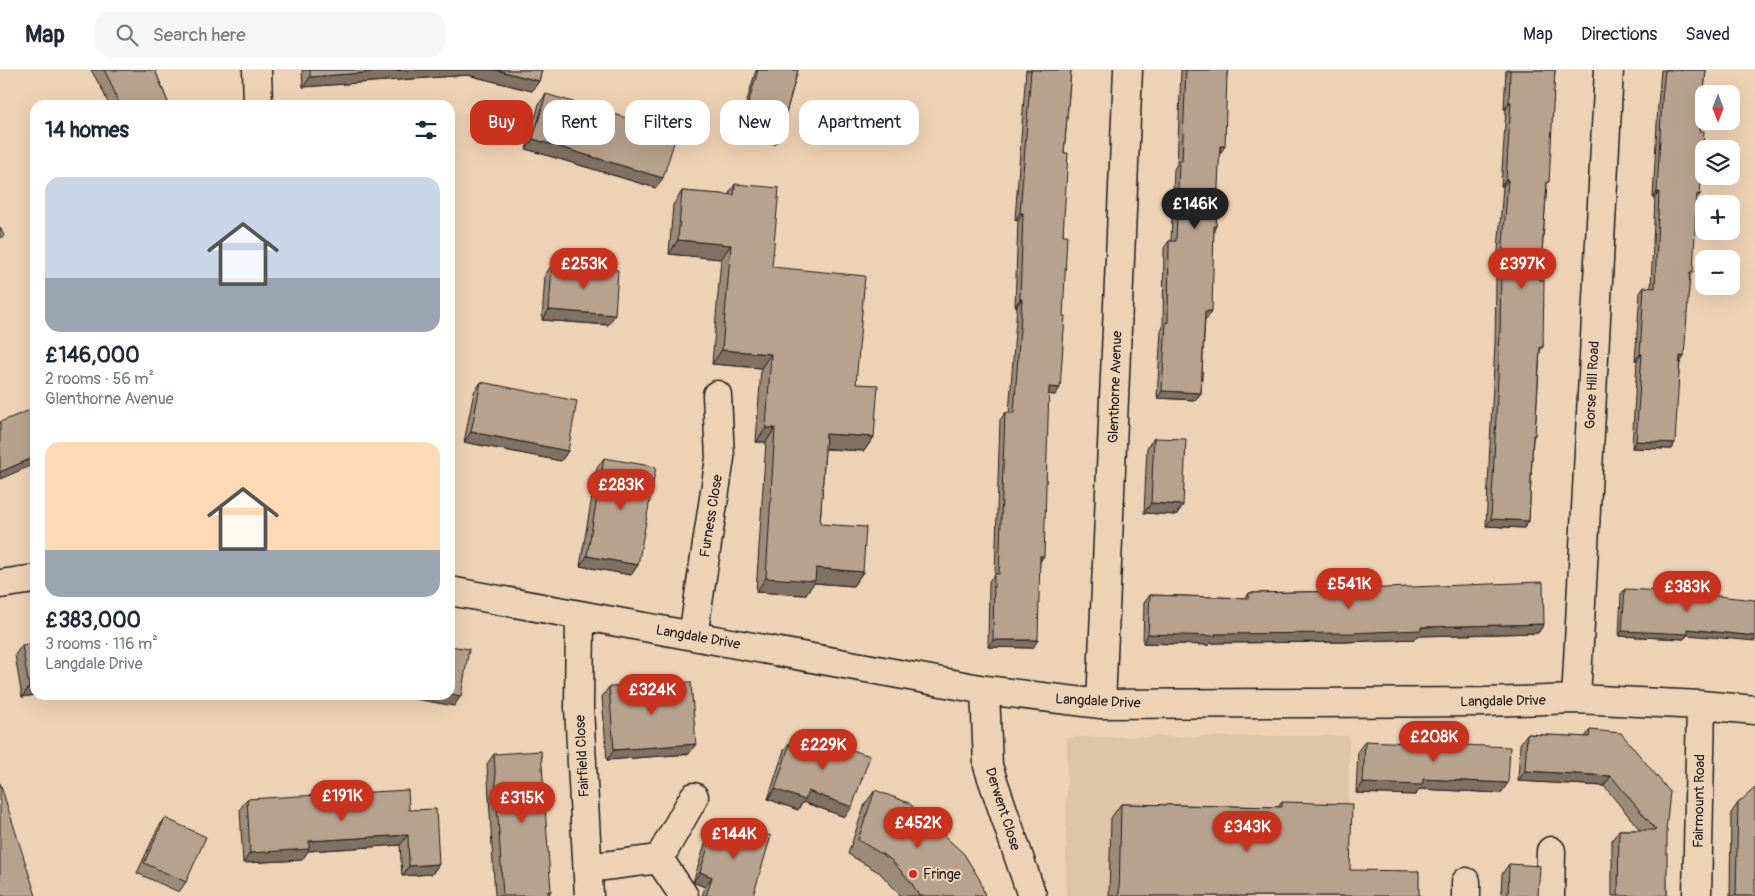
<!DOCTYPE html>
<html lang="en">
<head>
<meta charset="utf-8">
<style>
	:root { --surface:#fff; --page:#f6f6f7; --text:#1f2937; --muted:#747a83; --line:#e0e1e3; --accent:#c8321e }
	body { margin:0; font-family:Pangolin,sans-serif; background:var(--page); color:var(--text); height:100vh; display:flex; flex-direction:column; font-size:19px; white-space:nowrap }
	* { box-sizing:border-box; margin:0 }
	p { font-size:16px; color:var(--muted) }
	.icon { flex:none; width:28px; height:28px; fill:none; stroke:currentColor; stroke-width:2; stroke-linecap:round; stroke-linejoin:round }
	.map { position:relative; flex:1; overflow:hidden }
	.side { position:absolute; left:30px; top:30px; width:425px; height:600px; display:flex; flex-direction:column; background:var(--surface); border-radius:15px; box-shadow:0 5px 20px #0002 }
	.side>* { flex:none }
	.hud { position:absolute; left:470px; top:30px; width:475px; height:45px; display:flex; gap:10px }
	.needle { width:32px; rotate:180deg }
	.controls { position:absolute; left:1695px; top:15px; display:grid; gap:10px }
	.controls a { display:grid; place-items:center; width:45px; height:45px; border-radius:10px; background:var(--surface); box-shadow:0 5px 20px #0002; font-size:25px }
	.price { position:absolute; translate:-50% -42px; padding:0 11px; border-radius:18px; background:var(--accent); color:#fff; font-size:16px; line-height:32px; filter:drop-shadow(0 1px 2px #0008) }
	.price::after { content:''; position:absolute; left:50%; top:30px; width:15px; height:11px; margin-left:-8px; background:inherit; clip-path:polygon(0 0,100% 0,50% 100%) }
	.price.current { background:#222; color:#fff }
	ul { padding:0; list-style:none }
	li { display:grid; align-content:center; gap:10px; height:265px; padding:0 15px }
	li span { display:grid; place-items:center; height:155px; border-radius:15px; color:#555 }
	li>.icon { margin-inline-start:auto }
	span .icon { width:90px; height:90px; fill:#fffc; stroke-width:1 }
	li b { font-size:21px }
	h2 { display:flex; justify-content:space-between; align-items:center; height:60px; padding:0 15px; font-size:21px }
	.pill { padding:0 18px; border-radius:15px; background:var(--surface); box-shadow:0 5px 20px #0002; font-size:18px; line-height:45px }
	.pill.current { background:var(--accent); color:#fff }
	header { display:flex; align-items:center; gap:30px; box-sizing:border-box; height:70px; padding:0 25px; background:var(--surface); border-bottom:1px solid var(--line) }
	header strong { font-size:24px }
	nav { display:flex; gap:28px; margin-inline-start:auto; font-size:18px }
	.search { width:350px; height:45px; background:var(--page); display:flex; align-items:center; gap:12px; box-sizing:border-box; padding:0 18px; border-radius:15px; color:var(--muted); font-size:19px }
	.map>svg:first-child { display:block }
	.built { fill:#dec4a9 }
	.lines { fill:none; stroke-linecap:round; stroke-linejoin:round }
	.minor-casing { stroke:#1c1c1c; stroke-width:31 }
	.minor { stroke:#eed2b5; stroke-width:28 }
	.wall { fill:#9d8b79; stroke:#1c1c1c }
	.shaded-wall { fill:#807163; stroke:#1c1c1c }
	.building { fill:#b7a28d; stroke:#1c1c1c }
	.poi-dot { fill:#c8321e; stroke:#eed2b5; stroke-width:2 }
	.labels { text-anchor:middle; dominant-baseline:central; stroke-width:4; stroke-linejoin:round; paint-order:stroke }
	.street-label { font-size:14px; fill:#1c1c1c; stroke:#eed2b5 }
	.poi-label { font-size:14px; fill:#1c1c1c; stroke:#eed2b5; text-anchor:start }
</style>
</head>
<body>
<header>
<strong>Map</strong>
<div class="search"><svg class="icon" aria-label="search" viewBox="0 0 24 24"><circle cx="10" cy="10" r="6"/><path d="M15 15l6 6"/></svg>Search here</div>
<nav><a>Map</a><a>Directions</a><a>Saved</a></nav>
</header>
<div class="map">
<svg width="1755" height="826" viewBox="0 0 1755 826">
	<rect width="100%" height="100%" fill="#eed2b5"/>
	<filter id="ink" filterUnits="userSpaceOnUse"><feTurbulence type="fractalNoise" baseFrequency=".02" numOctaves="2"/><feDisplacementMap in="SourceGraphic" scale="10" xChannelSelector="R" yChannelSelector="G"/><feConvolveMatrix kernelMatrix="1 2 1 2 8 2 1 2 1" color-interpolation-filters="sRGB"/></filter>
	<g filter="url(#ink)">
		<path class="built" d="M1349 666 1347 826H1066L1067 667Z"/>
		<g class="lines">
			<g class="minor-casing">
				<path id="minor" d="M257 0 258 35
					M0 514 35 509
					M450 521 985 620 1101 634 1484 632 1576 629 1701 635 1755 640
					M580 546 579 637 589 826
					M693 566 720 388 717 325
					M985 620 988 696 1032 826
					M1576 629 1609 0
					M1101 634 1128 0
					M659 789 684 826
					M588 798 659 789 694 727
					M1466 826V812
					M1550 826 1551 781
					M1697 826 1701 635"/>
			</g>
			<use href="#minor" class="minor"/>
		</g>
		<path class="wall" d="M91 0H155L169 35H109L102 19Z
			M302 0H542L539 11 532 21 468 5 303 17Z
			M756 0H798L779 68 775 74 737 64Z
			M1026 0H1071L1064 83 1063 165 1055 325 1048 324 1040 492 1033 578 988 577 989 511 995 504 1000 350 1005 343H1009L1017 236H1015L1018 151 1015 150Z
			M1181 0H1229L1227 4 1219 84 1216 156 1214 160 1207 249H1205L1201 323 1195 330 1157 328 1161 260 1163 258 1164 178 1169 171H1171L1174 99 1177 94Z
			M1506 0H1555L1540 210 1543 277 1540 281 1535 365 1533 368 1529 451 1524 458 1486 456 1495 273 1496 207 1503 116H1501L1506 39H1504Z
			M1661 0H1706L1700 61V125L1696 129 1690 207 1680 293 1671 379 1632 378 1637 290H1635L1640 223 1644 217 1651 218 1655 128H1653L1658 35Z
			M546 24 656 118 526 79 539 34Z
			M735 114 772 197 856 314 874 367 864 381 825 379 820 454 863 502 853 516 814 513 805 525 756 522 766 372H756L761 298 712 294 721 189 669 184 673 135 682 121 728 125Z
			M552 195 608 255 542 250 545 205Z
			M481 312 568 381 561 391 464 372 474 322Z
			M1154 368 1183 435 1176 445 1144 443 1147 378Z
			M604 388 638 495 631 505 580 496 597 398Z
			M1625 519 1687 565 1684 569 1619 566 1621 524Z
			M1350 520 1544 554 1538 563 1417 566 1415 569 1346 572 1210 573 1209 575 1143 573 1144 533 1150 525 1246 528 1249 523 1349 521Z
			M22 575 35 625 22 627 15 585Z
			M609 617 689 684 607 690 602 627Z
			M1590 660 1666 760 1667 826H1612V770L1619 760H1640L1604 716 1518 711 1520 674 1527 664 1585 667Z
			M814 667 845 747 803 732 798 740 768 729 784 680 791 670 808 676Z
			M1365 671 1501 723 1420 719 1415 725 1356 723 1358 681Z
			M494 684 551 821 548 826H495L487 694Z
			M875 720 985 826H901L880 803 848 784 865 734Z
			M247 729 409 740 439 794 432 804 402 806 400 775 308 781 302 790 243 793 240 739Z
			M1282 732 1350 800 1419 826H1109L1111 748 1121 734 1278 737Z
			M1738 733 1755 826H1730L1731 743Z
			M165 748 186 812 179 822 137 803 158 758Z
			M717 749 753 826H702L705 817 693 812 710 759Z
			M1509 794 1538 826H1501L1502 804Z"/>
		<path class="shaded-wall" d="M401 0H496L539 11 532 21 468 5 303 17 310 7Z
			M1509 32H1511L1506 39H1504Z
			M741 58 779 68 775 74 737 64Z
			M533 69 663 108 656 118 526 79Z
			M1220 76H1225L1220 84Z
			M1506 109 1508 110 1503 116H1501Z
			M1657 122H1659L1655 128H1653Z
			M1020 143H1023L1018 151 1015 150Z
			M678 170 731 175 721 189 669 184Z
			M1020 229H1022L1017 236H1015Z
			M549 240 615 245 608 255 542 250Z
			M1205 241H1212L1207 249H1200Z
			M722 280 771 284 761 298 712 294Z
			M1640 284H1642L1637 290H1635Z
			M1680 286 1684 287 1680 293Z
			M1049 317 1060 318 1055 325 1044 324Z
			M1162 321 1201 323 1195 330 1157 328Z
			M766 358H775L766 372H756Z
			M471 362 568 381 561 391 464 372Z
			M826 364 874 367 864 381 816 378Z
			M1636 371 1675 373 1671 379 1632 378Z
			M35 387V394L0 409V402Z
			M1151 433 1183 435 1176 445 1144 443Z
			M1491 449 1529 451 1524 458 1486 456Z
			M587 486 638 495 631 505 580 496Z
			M1040 486H1044L1039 493Z
			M816 498 863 502 853 516 814 513 805 525 756 522 766 508Z
			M1544 554 1538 563 1417 566 1415 569 1346 572 1210 573 1209 575 1143 573 1148 564H1215L1421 557Z
			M1688 559 1755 566V571L1687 565 1684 569 1619 566 1622 561Z
			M993 570H1038L1033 578 988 577Z
			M35 616V625H36L22 627 29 617Z
			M450 624 461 626 454 636 393 625H450Z
			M696 674 689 684 607 690 614 680Z
			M1525 701 1611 706 1604 716 1518 711Z
			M1423 709 1508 713 1501 723 1420 719 1415 725 1356 723 1363 713Z
			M775 719 808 721 852 737 845 747 803 732 798 740 768 729Z
			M408 765 400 775 308 781 302 790 243 793 250 783 309 771Z
			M439 794 432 804 402 806 409 796Z
			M700 802 712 807 705 817 693 812Z"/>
		<path class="building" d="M104 0H155L169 35H120L109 9Z
			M310 0H401L310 7Z
			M496 0H542L539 11Z
			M758 0H798L779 68 741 58Z
			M1031 0H1071L1064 83H1068L1063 165H1067L1063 246H1065L1060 318 1049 317 1044 486H1040L1038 570H993L994 504H999L1005 343H1014L1022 229H1020L1023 143H1020Z
			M1186 0H1229V2H1227L1225 76H1220L1216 156H1214L1212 241H1205L1201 323 1162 321 1166 252 1168 253 1169 171H1176L1179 91H1182Z
			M1510 0H1555L1549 112H1547L1540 210H1544L1543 277H1540L1535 365H1533L1529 451 1491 449 1500 266 1501 200 1508 110 1506 109 1511 32H1509Z
			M1665 0H1706L1700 61H1704L1700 125 1697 124 1693 203H1690L1684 287 1680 286 1675 373 1636 371 1642 284H1640L1644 217 1655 218 1659 122H1657L1662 29Z
			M546 24 677 63 663 108 533 69Z
			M735 114 779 118 772 197 865 206 856 314 878 315 874 367 826 364 820 454 866 457 863 502 816 498 815 511 766 508 775 358H766L771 284 722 280 731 175 678 170 682 121 734 125Z
			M0 157 4 166 0 168Z
			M552 195 618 200 615 245 549 240Z
			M481 312 577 331 568 381 471 362Z
			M35 338V387L0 402V352Z
			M1154 368 1186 369 1183 435 1151 433Z
			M604 388 656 397 638 495 587 486Z
			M1543 512 1544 554 1421 557V560L1352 563 1215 564V566L1148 564 1150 525 1249 528V523L1350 521V520L1385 518Z
			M1625 519 1681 522 1755 530V566L1688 559V564L1622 561Z
			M35 573V616L29 617 22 575Z
			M450 576 469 579 461 626 450 624Z
			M691 612 696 674 614 680 609 617Z
			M1590 660 1621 663 1670 722 1666 760H1667V826H1618L1619 760H1656L1611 706 1525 701 1527 664 1589 667Z
			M814 667 870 686 852 737 808 721 805 730 775 719 791 670 811 677Z
			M1365 671 1510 677 1508 713 1423 709 1422 715 1363 713Z
			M541 681 551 821H548V826H503L494 684Z
			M0 713 36 826H0Z
			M1755 718V826H1736L1738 733Z
			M408 720 409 740 436 739 439 794 409 796 408 765 309 771V779L250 783 247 729Z
			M875 720 909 733 964 784 980 810 985 826H919L911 812 890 789 858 770Z
			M1282 732 1352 734 1350 800 1419 801V826H1119L1121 734 1282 737Z
			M165 748 206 767 186 812 144 793Z
			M717 749 771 766 753 826H706L712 807 700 802Z
			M1509 794 1540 796 1538 826H1508Z"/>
	</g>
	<circle class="poi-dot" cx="913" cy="804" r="5"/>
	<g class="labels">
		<g class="street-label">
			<text transform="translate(1592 315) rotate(-87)">Gorse Hill Road</text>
			<text transform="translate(1115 317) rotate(-88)">Glenthorne Avenue</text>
			<text transform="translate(711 446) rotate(-81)">Furness Close</text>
			<text transform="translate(698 567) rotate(10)">Langdale Drive</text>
			<text transform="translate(1098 631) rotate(3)">Langdale Drive</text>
			<text transform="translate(1503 631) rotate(-1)">Langdale Drive</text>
			<text transform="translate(582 686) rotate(-93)">Fairfield Close</text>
			<text transform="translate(1699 731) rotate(-89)">Fairmount Road</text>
			<text transform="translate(1003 739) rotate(72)">Derwent Close</text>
		</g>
		<g class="poi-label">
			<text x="923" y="804">Fringe</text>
		</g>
	</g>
</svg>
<div class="controls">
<a><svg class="needle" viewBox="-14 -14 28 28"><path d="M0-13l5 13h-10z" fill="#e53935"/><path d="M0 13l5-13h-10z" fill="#747a83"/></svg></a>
<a><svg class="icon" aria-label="layers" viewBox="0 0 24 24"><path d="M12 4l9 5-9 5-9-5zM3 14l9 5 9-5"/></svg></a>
<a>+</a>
<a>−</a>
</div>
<b class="price current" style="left:1195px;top:160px">£146K</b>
<b class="price" style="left:584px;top:220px">£253K</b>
<b class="price" style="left:1522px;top:220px">£397K</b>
<b class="price" style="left:621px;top:441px">£283K</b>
<b class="price" style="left:1349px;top:540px">£541K</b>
<b class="price" style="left:1687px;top:543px">£383K</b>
<b class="price" style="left:652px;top:646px">£324K</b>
<b class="price" style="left:1434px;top:693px">£208K</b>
<b class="price" style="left:823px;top:701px">£229K</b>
<b class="price" style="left:342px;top:752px">£191K</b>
<b class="price" style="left:522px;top:754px">£315K</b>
<b class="price" style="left:918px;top:779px">£452K</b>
<b class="price" style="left:1247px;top:783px">£343K</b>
<b class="price" style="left:734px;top:790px">£144K</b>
<div class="hud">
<a class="pill current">Buy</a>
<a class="pill">Rent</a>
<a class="pill">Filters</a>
<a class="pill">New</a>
<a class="pill">Apartment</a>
</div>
<section class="side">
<h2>14 homes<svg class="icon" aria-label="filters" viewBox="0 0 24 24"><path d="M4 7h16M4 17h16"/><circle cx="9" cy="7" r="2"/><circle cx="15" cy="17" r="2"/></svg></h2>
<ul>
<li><span style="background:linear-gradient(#c9d6e8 65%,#9aa5b1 0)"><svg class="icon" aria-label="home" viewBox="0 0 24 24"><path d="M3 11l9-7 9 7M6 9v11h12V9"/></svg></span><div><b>£146,000</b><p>2 rooms · 56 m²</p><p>Glenthorne Avenue</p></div></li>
<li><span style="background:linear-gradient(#ffd9b3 70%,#9aa5b1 0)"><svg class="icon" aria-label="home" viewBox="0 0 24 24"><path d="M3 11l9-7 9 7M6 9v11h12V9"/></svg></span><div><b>£383,000</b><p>3 rooms · 116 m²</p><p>Langdale Drive</p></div></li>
</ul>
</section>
</div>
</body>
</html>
